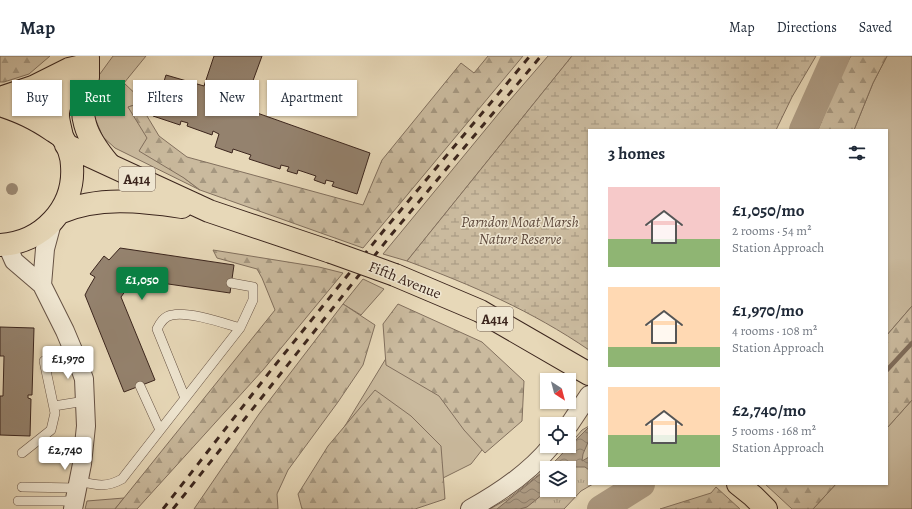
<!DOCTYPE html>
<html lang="en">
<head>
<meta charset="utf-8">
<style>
	:root { --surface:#fff; --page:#f6f6f7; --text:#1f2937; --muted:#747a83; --line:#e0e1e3; --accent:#0b8043 }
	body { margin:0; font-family:Alegreya,serif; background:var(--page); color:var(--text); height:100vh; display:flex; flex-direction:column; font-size:15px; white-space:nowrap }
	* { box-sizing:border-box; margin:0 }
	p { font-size:13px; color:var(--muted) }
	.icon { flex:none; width:22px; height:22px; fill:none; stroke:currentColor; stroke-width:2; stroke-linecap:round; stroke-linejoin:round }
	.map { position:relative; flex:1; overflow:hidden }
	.side { position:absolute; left:588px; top:73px; width:300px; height:356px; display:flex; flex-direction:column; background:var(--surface); border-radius:0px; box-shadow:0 1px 3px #0004 }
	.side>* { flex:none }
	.banner { position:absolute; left:12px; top:24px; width:380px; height:36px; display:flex; gap:8px }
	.needle { width:26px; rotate:144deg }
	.tools { position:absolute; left:540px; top:317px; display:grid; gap:8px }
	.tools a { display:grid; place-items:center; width:36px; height:36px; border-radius:0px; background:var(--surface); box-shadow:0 1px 3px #0004; font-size:20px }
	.price { position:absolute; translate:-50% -34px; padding:0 9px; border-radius:4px; background:#fff; color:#222; font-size:13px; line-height:26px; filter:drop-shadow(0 1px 2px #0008) }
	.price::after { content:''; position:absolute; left:50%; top:24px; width:12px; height:9px; margin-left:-6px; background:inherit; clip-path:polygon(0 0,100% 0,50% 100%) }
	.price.on { background:var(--accent); color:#fff }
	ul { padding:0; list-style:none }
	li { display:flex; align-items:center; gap:12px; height:100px; padding:0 20px }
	li span { display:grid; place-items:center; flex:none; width:112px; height:80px; border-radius:0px; color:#555 }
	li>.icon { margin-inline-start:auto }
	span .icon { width:48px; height:48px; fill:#fffc; stroke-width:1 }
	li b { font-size:17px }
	h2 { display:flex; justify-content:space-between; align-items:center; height:48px; padding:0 20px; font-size:17px }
	.chip { padding:0 14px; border-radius:0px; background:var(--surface); box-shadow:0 1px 3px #0004; font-size:14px; line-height:36px }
	.chip.on { background:var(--accent); color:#fff }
	header { display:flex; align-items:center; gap:24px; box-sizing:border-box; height:56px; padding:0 20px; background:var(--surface); border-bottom:1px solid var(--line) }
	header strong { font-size:19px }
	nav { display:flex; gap:22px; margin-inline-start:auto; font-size:14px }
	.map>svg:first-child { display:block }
	.grass { fill:#caba9e; stroke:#82705e }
	.forest { fill:url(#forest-firs); stroke:#82705e }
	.wetland { fill:url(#wetland-marsh); stroke:#82705e }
	.park { fill:url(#park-tufts); stroke:#82705e; fill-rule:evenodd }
	.water { fill:url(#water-waves); stroke:#7f6c5a }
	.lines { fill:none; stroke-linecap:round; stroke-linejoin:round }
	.stream { stroke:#7f6c5a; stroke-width:4.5 }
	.river { stroke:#ad9b83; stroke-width:28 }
	.building { fill:#94826e; stroke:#3b251d }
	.lane-casing { stroke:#665244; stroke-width:10 }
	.street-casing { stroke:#665244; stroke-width:20 }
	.primary-casing { stroke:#3b251d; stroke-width:24 }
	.highway-casing { stroke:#3b251d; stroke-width:24 }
	.lane { stroke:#efe6d1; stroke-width:9 }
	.street { stroke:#efe6d1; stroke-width:18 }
	.primary { stroke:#e7d8b8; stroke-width:22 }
	.highway { stroke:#e7d8b8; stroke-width:22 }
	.rail { stroke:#3b251d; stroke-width:3; stroke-dasharray:7 7; stroke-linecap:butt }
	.highway-bridge-casing { stroke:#3b251d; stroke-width:24; stroke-linecap:butt }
	.highway-bridge { stroke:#e7d8b8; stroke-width:22 }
	.tree { fill:#9c8a74 }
	.labels { text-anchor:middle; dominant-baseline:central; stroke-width:3; stroke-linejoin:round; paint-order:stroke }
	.shield { fill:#efe6d1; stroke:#715f53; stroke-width:1 }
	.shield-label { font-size:14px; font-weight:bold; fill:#3b251d }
	.park-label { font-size:15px; font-style:italic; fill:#5f4a3d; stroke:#efe6d1 }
	.street-label { font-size:15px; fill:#3b251d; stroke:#efe6d1 }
</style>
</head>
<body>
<header>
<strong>Map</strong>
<nav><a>Map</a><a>Directions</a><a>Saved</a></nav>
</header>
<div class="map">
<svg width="912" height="453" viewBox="0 0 912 453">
	<defs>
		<pattern id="forest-firs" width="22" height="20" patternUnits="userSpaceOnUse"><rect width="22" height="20" fill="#caba9e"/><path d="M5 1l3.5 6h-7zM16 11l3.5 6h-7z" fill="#a59780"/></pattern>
		<pattern id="wetland-marsh" width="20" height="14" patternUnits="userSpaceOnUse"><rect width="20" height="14" fill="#caba9e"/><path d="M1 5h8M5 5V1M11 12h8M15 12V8" fill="none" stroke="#a59780"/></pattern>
		<pattern id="park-tufts" width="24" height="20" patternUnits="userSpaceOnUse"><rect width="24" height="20" fill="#caba9e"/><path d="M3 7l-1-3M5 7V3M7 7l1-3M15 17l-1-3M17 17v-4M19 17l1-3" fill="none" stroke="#a59780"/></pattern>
		<pattern id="water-waves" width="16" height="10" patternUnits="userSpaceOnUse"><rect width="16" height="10" fill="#ad9b83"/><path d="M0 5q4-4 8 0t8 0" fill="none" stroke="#8e7e6b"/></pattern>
	</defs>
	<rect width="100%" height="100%" fill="#e7d8b8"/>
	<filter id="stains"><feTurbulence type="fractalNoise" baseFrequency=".005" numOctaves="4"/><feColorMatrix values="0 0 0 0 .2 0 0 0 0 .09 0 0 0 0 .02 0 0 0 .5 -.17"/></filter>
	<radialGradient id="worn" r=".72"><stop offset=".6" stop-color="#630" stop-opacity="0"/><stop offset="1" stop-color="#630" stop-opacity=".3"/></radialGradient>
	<path class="grass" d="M113 0H146L124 27 144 46 128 51 184 122 200 134 115 92 103 81 94 60 93 41 97 22Z
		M548 0H572L407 205 383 198 504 51Z
		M887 0H912V250L887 279V74H854L873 27Z
		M363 223 384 233 361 259 343 248Z
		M399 281 518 348 471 408 381 453 309 429Z
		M912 344V453H813L836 428H887V372Z
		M124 442 115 453H85L87 445Z"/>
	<path class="forest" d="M0 0H50L29 18 4 26H0Z
		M488 0H523L363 192 200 134 184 122 139 95 147 82 128 51 144 46 147 60 159 80 187 101 363 149 382 104 461 7 474 17Z
		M851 0H887L873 27 854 74H818L840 19Z
		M213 194 319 211 343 217 263 314 137 453H115L275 254 262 222 257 213 217 202Z
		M343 248 375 269 363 309 338 346 288 414 277 438 278 453H194L259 358Z
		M398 248 482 286 524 325 522 365 485 397 464 374 439 340 386 309 383 268Z
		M912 250V344L887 372V279Z
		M375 334 411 360 441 390 445 443 415 453H302L298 438 328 390Z
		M765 428H836L813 453H792Z
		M716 431 740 453H660L711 437Z"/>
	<path class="wetland" d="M572 0H816L792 41 776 74H589V294C532 255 472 229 407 205Z"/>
	<path class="park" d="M589 370V428H593L581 435 564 453H490L509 442 555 406 582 374ZM547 412H569V434H547Z"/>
	<path class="water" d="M589 371V384L583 398 582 405 589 401V414L585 411H574L569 416V412H548Z
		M547 413V434H548L527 451 520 453H497Z"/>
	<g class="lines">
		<path class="stream" d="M887 314 912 287"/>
		<path class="river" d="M803 74 836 0
			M601 453 641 428"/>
	</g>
	<path class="building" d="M214 0H262L243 52 370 97 357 138 332 130 334 126 326 124 325 128 314 124 316 120 298 114 297 118 287 115 289 111 281 109 280 113 249 103 251 99 233 93 232 97 215 91 219 78 213 75 212 79 187 70 188 67 181 65 180 69 153 60 166 19 204 30Z
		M120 192 234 209 230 237 134 223 121 241 155 324 124 336 85 239 88 233 95 221 90 218 104 200 109 204Z
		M0 271 34 272 32 339H28V342L31 343 30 380 0 379V340H3L4 300H0Z"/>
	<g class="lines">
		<g class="lane-casing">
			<path id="lane" d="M140 330 160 374
				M185 342 157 273C160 267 164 260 172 259 188 255 223 267 240 272
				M54 350 85 345
				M22 397 51 374 55 357 44 305
				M79 425C96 429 106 432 122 423L240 272 253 244V231L231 227
				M22 431 77 432
				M18 445H75"/>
		</g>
		<g class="street-casing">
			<path id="street" d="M7 189 14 205 42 229 65 275 78 306 84 323 86 370 82 408 73 453
				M42 229 45 193 52 167
				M569 369 589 339
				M470 453C499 437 530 416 551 390"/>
		</g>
		<g class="primary-casing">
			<path id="primary" d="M88 2C88 8 88 15 88 21 86 36 80 52 85 68 89 83 99 96 109 108
				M0 42 33 31 69 13 82 10
				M62 81C61 74 58 66 58 59 57 47 77 16 85 6"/>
		</g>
		<g class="highway-casing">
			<path id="highway" d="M0 49C21 56 34 62 52 74 55 76 60 79 62 81 68 89 72 101 72 110 75 152 42 187 0 189
				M66 89 209 155 331 196
				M59 157C98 140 141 145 182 151
				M395 219 480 255 589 318
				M738 428 753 440 766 453"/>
		</g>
		<use href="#lane" class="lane"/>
		<use href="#street" class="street"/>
		<use href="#primary" class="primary"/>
		<use href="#highway" class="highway"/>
		<path class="rail" d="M163 453 272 313 385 173 530 0
			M173 453 391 179 541 0"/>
		<g class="highway-bridge-casing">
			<path id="highway-bridge" d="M331 196 395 219"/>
		</g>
		<use href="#highway-bridge" class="highway-bridge"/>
	</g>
	<circle class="tree" cx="12" cy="133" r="6"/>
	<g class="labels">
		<g class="shield">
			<rect x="119" y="111" width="36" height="24" rx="3"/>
			<rect x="477" y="251" width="36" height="24" rx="3"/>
		</g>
		<g class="shield-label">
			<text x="137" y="123">A414</text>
			<text x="495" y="263">A414</text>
		</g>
		<g class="park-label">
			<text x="520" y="166">Parndon Moat Marsh<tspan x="520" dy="17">Nature Reserve</tspan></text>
		</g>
		<g class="street-label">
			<text transform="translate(405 224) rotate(22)">Fifth Avenue</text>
		</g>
	</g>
	<rect width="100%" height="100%" filter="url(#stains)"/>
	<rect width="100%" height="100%" fill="url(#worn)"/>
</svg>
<div class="tools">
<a><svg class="needle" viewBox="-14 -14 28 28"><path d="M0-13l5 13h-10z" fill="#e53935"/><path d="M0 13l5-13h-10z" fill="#747a83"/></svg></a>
<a><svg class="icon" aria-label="locate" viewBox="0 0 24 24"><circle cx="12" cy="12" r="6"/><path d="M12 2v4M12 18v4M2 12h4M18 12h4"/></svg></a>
<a><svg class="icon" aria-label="layers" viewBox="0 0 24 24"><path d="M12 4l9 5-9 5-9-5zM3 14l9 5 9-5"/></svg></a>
</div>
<b class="price on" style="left:142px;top:245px">£1,050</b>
<b class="price" style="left:68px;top:324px">£1,970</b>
<b class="price" style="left:65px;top:415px">£2,740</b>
<div class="banner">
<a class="chip">Buy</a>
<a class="chip on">Rent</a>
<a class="chip">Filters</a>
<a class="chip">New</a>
<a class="chip">Apartment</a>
</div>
<section class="side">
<h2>3 homes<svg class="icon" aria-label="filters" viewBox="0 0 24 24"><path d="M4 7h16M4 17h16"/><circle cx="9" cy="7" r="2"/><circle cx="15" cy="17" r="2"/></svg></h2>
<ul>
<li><span style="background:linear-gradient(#f6c9c9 65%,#8fb573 0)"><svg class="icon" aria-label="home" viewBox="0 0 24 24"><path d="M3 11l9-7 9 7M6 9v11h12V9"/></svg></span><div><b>£1,050/mo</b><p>2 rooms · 54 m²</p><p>Station Approach</p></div></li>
<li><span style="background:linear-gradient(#ffd9b3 75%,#8fb573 0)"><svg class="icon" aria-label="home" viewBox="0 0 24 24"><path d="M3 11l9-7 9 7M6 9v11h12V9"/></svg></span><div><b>£1,970/mo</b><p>4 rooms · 108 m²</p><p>Station Approach</p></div></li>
<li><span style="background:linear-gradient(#ffd9b3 60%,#8fb573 0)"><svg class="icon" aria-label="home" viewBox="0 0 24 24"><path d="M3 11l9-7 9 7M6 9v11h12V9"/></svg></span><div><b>£2,740/mo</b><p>5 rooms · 168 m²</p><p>Station Approach</p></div></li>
</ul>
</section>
</div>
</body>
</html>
